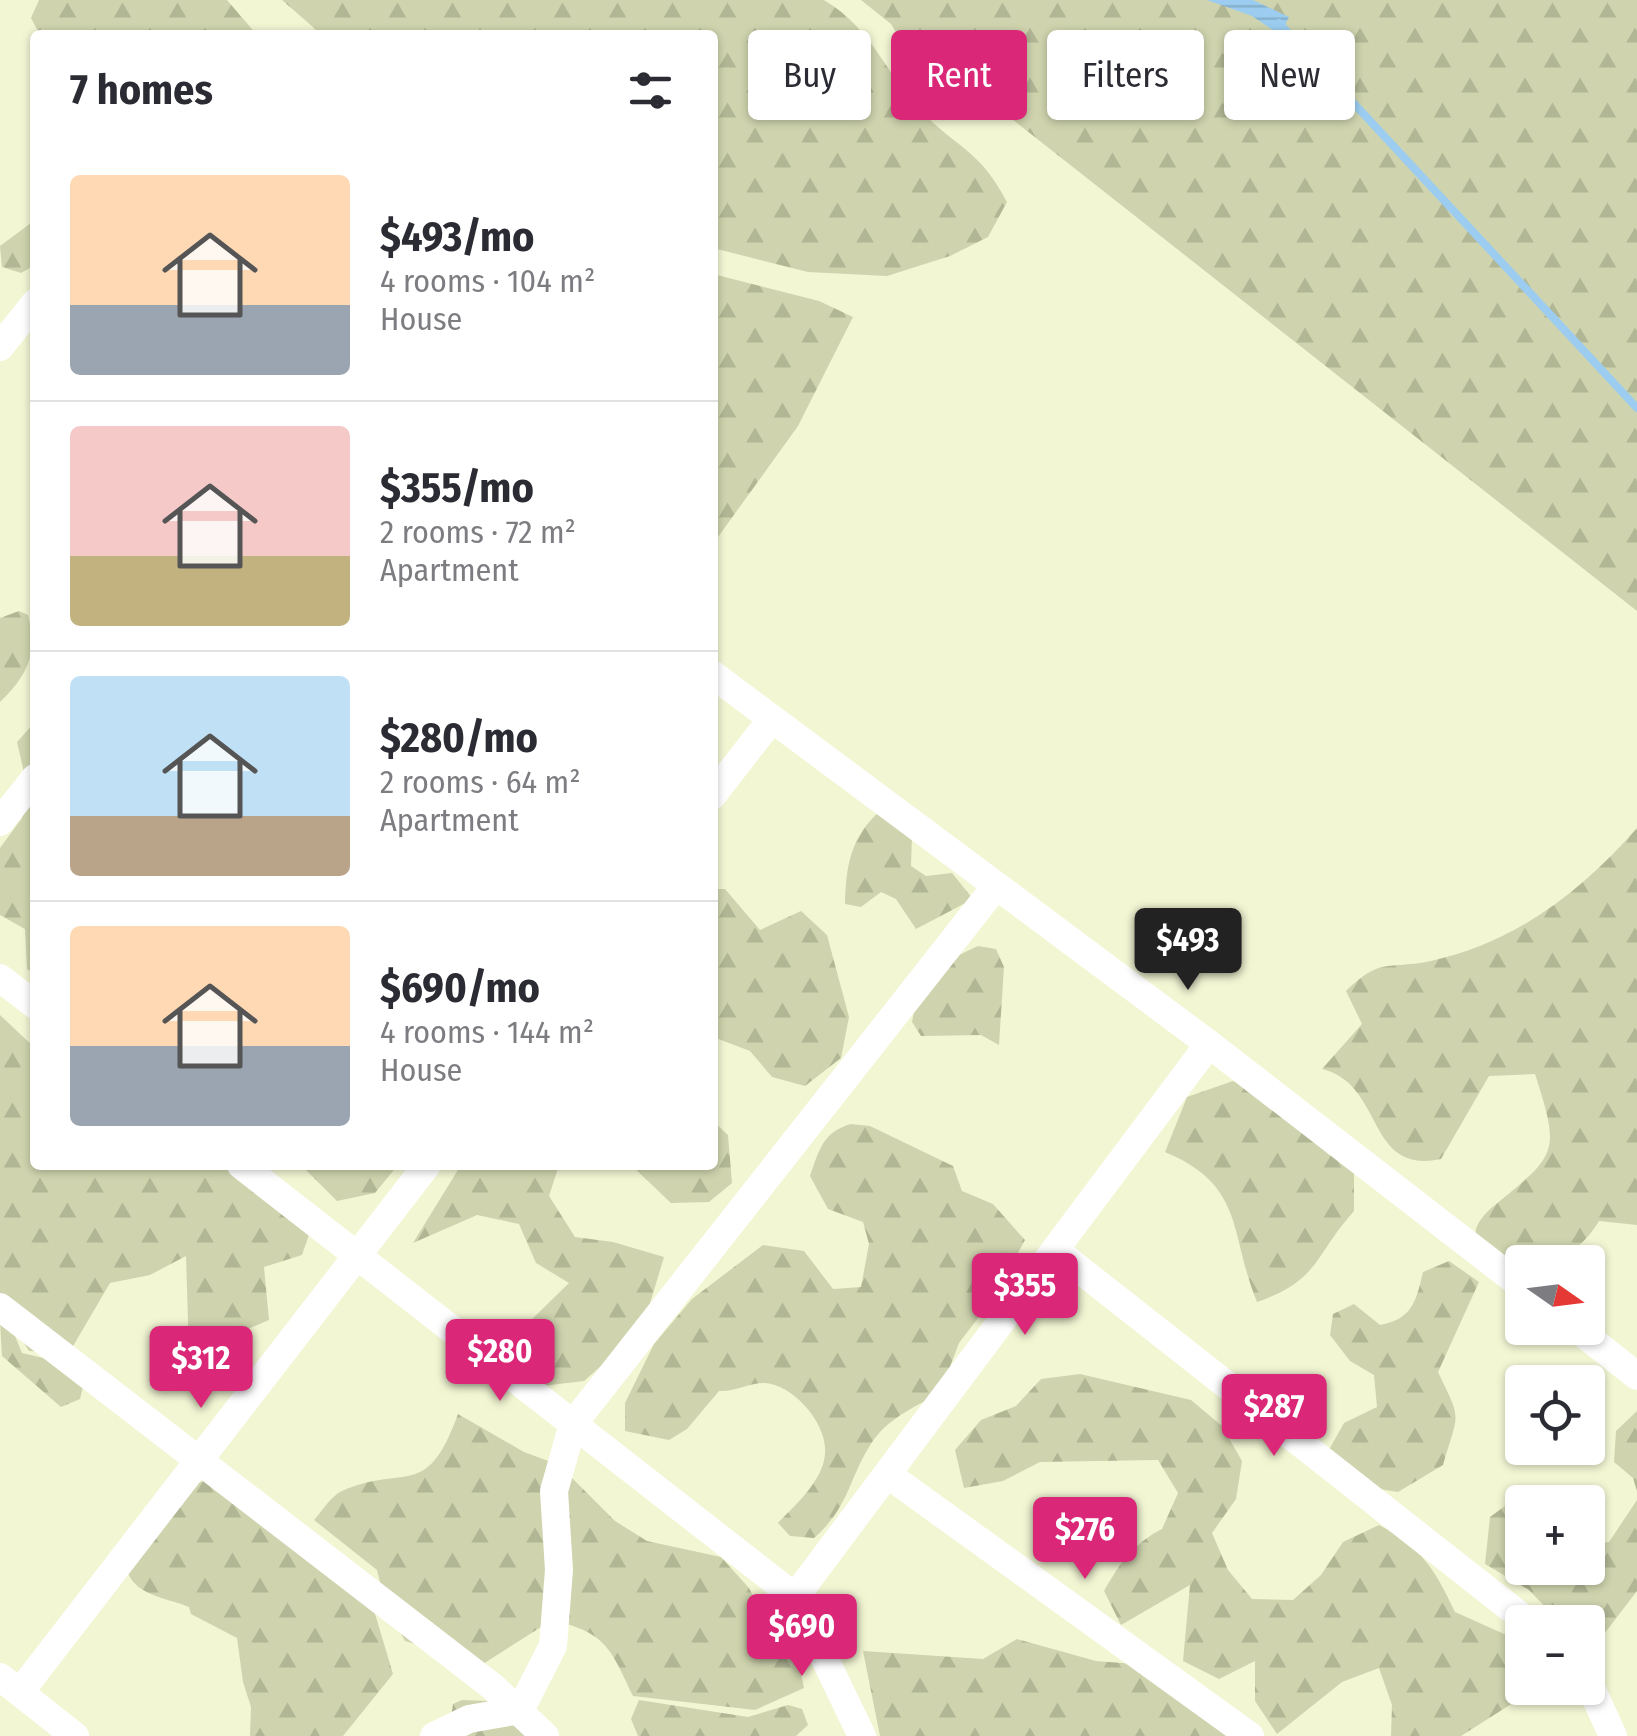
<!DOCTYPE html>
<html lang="en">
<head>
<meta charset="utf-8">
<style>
	:root { --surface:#fff; --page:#f7f7f7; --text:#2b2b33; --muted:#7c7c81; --line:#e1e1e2; --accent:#db2777 }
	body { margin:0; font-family:"Fira Sans Condensed",sans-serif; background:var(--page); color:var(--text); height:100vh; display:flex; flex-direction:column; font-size:38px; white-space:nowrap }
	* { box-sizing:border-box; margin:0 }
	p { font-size:32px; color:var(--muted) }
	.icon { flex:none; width:55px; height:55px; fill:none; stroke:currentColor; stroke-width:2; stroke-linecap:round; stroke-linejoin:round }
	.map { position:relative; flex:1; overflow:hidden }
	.panel { position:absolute; left:30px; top:30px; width:688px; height:1140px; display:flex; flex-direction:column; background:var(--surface); border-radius:10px; box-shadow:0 2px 8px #0004 }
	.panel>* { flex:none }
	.banner { position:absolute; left:748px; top:30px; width:738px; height:90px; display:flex; gap:20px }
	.needle { width:65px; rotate:104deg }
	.controls { position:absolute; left:1505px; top:1245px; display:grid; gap:20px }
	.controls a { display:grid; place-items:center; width:100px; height:100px; border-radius:10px; background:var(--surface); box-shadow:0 2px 8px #0004; font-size:50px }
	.price { position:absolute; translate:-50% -85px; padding:0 22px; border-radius:10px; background:var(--accent); color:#fff; font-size:32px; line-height:65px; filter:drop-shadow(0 2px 5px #0008) }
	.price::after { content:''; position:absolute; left:50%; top:60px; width:30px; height:22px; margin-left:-15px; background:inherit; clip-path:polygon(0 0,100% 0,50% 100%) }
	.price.current { background:#222; color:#fff }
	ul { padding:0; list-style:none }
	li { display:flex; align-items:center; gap:30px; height:250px; padding:0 40px }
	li+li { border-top:2px solid var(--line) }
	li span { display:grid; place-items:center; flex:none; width:280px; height:200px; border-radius:10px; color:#555 }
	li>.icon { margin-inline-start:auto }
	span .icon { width:120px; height:120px; fill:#fffc; stroke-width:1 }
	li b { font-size:42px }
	h2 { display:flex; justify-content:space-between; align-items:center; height:120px; padding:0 40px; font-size:42px }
	.tag { padding:0 35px; border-radius:10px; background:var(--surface); box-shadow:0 2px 8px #0004; font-size:35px; line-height:90px }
	.tag.current { background:var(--accent); color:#fff }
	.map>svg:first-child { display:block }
	.forest { fill:url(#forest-firs) }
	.water { fill:url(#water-rules) }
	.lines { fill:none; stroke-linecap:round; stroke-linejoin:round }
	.stream { stroke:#9ccdf0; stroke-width:8 }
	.minor { stroke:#fff; stroke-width:28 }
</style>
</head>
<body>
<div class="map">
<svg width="1637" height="1736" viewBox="0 0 1637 1736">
	<defs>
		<pattern id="forest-firs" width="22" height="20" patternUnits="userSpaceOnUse" patternTransform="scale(2.5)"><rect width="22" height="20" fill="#cfd4ae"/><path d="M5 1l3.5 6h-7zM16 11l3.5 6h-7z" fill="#b1b695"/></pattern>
		<pattern id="water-rules" width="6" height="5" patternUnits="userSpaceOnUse" patternTransform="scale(2.5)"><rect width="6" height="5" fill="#9ccdf0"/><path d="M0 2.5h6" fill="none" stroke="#86b0cd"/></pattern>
	</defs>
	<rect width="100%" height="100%" fill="#f2f6d3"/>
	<path class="forest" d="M39 0H227L257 35H40L31 18Z
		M282 0H824C876 31 886 78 927 117 964 152 981 153 1007 202L988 237 950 256 887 276 808 272 713 248 712 35H322Z
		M861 0H1637V611L989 101 916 65 891 24Z
		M35 220V265L21 273 2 267 0 246Z
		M713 274 819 301 853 317 798 426 713 544Z
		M19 611 28 615C37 654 29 674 0 702V618Z
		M35 722V974L27 969 25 929 0 915V848L22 818 26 781 17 742Z
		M882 809 912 835 911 866 926 876 952 873 973 899 916 929 896 899 881 892 861 907 845 904C846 864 851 836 882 809Z
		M1637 828V1225L1599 1221C1579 1253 1560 1262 1522 1262V1280L1481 1269C1479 1257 1474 1240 1476 1229 1478 1221 1488 1210 1495 1205 1558 1154 1560 1152 1535 1074L1489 1076 1441 1159C1365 1175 1385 1084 1322 1069L1362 1024 1346 991C1382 956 1389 970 1431 961 1515 943 1582 891 1637 828Z
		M712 889H725L760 930 801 911 827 935 849 1017 841 1058 805 1086 772 1077 750 1051 713 1037Z
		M978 946 996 949 1004 967 999 1045 981 1035 921 1036 912 1022 918 990 959 955Z
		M0 1015 35 1048V1165H245L311 1229 302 1255 264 1267 269 1320 189 1354 186 1256 150 1275 110 1283 69 1353 29 1351 0 1306Z
		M1233 1081 1287 1100 1354 1172V1211C1313 1257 1320 1280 1257 1302 1229 1234 1246 1186 1165 1152L1187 1097Z
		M713 1121 728 1135 732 1183 709 1202 671 1203 631 1165H712Z
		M851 1124 870 1126 953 1166 962 1191 993 1204 1025 1240 994 1297 959 1343 940 1393C918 1405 891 1417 875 1438 849 1474 851 1506 814 1538L790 1536 778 1523C795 1505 823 1481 825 1454 828 1424 793 1384 764 1383 749 1383 735 1392 719 1391L687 1429 669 1440 625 1431V1403L654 1344 692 1299 763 1245 804 1251 833 1289 861 1287 869 1244 863 1222 828 1209 810 1176C819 1150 823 1132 851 1124Z
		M301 1165H398L375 1193 337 1201Z
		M461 1165H559L549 1196 575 1237 613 1242 664 1257 642 1330 584 1381 542 1386 518 1349 527 1324 569 1283 536 1263 519 1224 477 1215 413 1243Z
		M1449 1261 1479 1282 1438 1372C1462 1422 1459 1410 1443 1465L1398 1492 1349 1484 1326 1455 1344 1423 1377 1407 1374 1375 1350 1361 1330 1335 1333 1314 1354 1304 1380 1325C1412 1319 1416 1302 1423 1272Z
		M0 1322 15 1336 22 1353 56 1361 83 1387 80 1399 61 1407 2 1356Z
		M1080 1374 1191 1400 1222 1426 1242 1461 1236 1499 1212 1533 1228 1570 1252 1599 1293 1600 1321 1575 1343 1542 1379 1525C1422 1548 1434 1568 1455 1612L1522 1642V1688H1528L1516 1701 1461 1736H1391L1392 1705 1379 1668 1342 1682 1277 1734 1255 1701V1661L1219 1679 1183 1661 1190 1585 1121 1625 1104 1591C1120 1563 1133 1544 1162 1529L1178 1493 1158 1460 1040 1462 1003 1481 964 1488 955 1450 981 1420 1016 1406 1041 1379Z
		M1637 1411V1491L1633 1478 1614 1462 1616 1431Z
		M458 1414 524 1452 559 1465 615 1521 647 1541 721 1557 749 1588 767 1623 796 1650 804 1688 755 1710 633 1696C610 1647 606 1633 552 1620L483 1664 405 1641 386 1606 377 1570 314 1520C322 1511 331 1496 342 1491 406 1463 426 1502 458 1414Z
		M217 1476 370 1597 393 1674 343 1736H250L251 1707 243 1682 237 1638 191 1614 189 1607C165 1597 134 1596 126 1568L198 1483Z
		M1528 1499 1534 1502H1522V1568H1588V1545L1609 1542 1637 1500V1591L1601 1638 1588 1631V1622L1553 1615 1529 1590 1485 1564 1490 1517 1513 1500Z
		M1017 1639 1096 1661 1135 1664 1251 1736H880L863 1651 983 1659Z
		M462 1700 489 1701 530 1736H448L453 1704Z
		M639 1700 748 1717 788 1705 802 1709 808 1725 796 1736H638L631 1719Z"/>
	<path class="water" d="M1207 0H1253L1289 17 1280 35 1252 16Z"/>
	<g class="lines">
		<path class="stream" d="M1279 23 1637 408"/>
		<path class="minor" d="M0 347 35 303
			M712 674 1209 1044 1522 1286
			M712 796 771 720
			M0 822 35 778
			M0 978 35 1005
			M241 1165 795 1597 862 1736
			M1055 1250 1528 1622
			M0 1307 493 1687 545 1736
			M1576 1328 1637 1376
			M887 1474 1250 1736
			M795 1597 1209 1044
			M0 1677 75 1736
			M1588 1681 1613 1736
			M20 1692 427 1165
			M434 1736 469 1719 520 1710 553 1646 559 1570 554 1491 573 1424 996 886"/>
	</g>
</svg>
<div class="controls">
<a><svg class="needle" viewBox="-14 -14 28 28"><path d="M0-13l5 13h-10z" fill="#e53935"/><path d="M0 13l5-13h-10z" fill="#7c7c81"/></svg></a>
<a><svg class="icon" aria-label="locate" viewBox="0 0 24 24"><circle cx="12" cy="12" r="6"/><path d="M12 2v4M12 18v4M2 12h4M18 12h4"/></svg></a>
<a>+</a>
<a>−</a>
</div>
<b class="price current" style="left:1188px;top:993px">$493</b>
<b class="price" style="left:1025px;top:1338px">$355</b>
<b class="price" style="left:500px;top:1404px">$280</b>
<b class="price" style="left:201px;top:1411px">$312</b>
<b class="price" style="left:1274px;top:1459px">$287</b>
<b class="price" style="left:1085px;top:1582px">$276</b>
<b class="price" style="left:802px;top:1679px">$690</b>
<div class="banner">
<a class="tag">Buy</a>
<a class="tag current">Rent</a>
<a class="tag">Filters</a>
<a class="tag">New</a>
</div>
<section class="panel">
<h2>7 homes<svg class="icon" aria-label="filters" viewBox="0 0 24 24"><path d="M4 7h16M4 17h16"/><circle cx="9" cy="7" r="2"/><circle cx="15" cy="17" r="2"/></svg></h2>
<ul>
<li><span style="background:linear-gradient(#ffd9b3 65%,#9aa5b1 0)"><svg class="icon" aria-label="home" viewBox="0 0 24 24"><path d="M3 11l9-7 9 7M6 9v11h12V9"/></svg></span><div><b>$493/mo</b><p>4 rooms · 104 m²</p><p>House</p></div></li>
<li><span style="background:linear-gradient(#f6c9c9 65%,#c2b280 0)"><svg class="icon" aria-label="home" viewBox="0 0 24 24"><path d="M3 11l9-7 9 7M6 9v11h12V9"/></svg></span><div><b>$355/mo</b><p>2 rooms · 72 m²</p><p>Apartment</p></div></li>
<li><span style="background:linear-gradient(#bfe0f5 70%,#b9a48a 0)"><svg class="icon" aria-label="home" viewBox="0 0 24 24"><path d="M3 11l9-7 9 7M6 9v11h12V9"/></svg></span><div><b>$280/mo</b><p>2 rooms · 64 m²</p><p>Apartment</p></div></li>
<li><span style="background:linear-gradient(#ffd9b3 60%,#9aa5b1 0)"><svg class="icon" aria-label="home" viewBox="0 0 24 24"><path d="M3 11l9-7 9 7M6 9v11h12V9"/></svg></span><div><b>$690/mo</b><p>4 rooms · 144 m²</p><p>House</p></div></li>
</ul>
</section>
</div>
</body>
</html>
